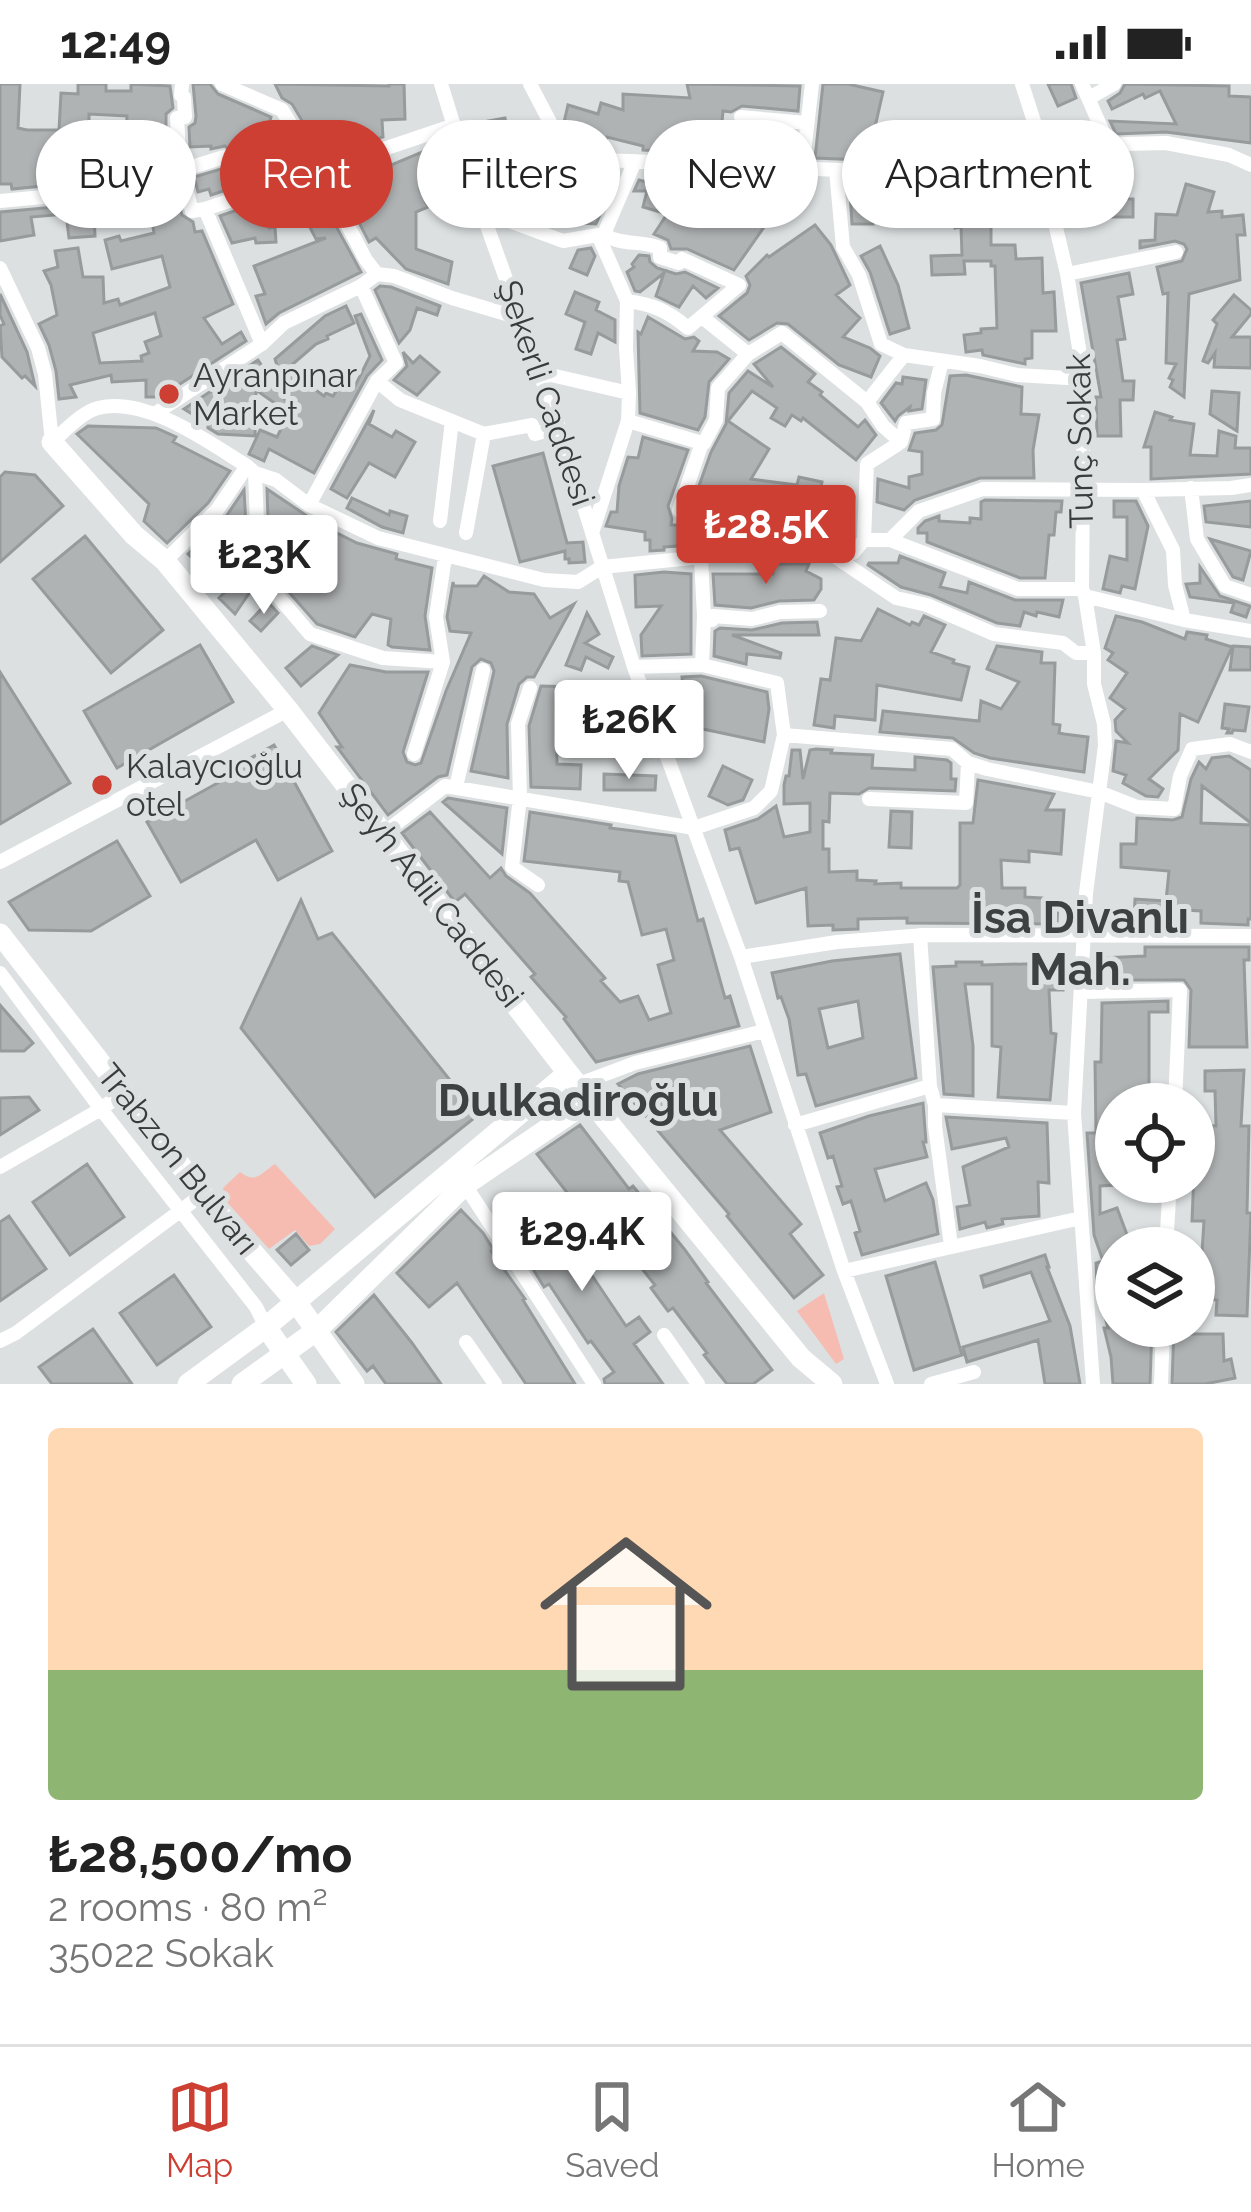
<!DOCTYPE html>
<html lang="en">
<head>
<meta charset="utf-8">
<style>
	:root { --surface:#fff; --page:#f6f6f6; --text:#222; --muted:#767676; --line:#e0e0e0; --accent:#cc3f32 }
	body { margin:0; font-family:Raleway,sans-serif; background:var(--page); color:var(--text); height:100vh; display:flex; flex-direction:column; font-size:45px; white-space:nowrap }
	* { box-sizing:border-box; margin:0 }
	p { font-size:39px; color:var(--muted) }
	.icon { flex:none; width:66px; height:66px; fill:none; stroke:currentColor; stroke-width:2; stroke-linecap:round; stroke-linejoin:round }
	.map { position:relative; height:1300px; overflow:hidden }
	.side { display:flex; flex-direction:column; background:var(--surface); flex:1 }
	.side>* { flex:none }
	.hud { position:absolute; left:36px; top:36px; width:1179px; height:108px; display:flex; gap:24px }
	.tools { position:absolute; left:1095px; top:999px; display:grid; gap:24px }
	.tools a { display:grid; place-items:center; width:120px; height:120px; border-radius:50%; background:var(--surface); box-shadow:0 3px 9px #0004; font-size:60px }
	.price { position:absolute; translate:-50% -102px; padding:0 27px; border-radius:12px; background:#fff; color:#222; font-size:39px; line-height:78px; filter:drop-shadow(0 3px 6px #0008) }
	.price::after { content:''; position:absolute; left:50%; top:72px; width:36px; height:27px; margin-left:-18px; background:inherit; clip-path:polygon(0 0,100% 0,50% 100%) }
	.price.active { background:var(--accent); color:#fff }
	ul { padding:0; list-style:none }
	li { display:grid; align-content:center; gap:24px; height:636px; padding:0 48px }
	li span { display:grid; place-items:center; height:372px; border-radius:12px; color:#555 }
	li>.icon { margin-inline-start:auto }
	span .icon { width:216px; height:216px; fill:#fffc; stroke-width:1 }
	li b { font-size:51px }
	.pill { padding:0 42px; border-radius:54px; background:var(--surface); box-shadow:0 3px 9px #0004; font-size:42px; line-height:108px }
	.pill.active { background:var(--accent); color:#fff }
	.status { display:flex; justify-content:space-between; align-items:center; height:84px; padding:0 60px; background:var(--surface); direction:ltr }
	.status svg { height:33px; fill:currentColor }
	.tab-bar { display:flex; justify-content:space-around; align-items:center; height:168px; border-top:3px solid var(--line); background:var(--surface); font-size:33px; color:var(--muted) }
	.tab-bar a { display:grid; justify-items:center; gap:6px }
	.tab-bar .active { color:var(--accent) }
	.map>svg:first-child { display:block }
	.green { fill:#f6bbb1 }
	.building { fill:#b0b3b4; stroke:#979b9c; stroke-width:3; fill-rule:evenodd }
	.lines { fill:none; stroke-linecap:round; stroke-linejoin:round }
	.street { stroke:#fff; stroke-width:14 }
	.secondary { stroke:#fff; stroke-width:21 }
	.poi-dot { fill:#cc3f32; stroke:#dce0e1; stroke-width:4.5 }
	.labels { text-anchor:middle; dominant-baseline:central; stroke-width:10; stroke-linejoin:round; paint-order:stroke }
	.poi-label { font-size:33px; fill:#3a3c3c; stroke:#dce0e1; text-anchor:start }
	.street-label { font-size:33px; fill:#3a3c3c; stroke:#dce0e1 }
	.district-label { font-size:45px; font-weight:bold; fill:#3e4142; stroke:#dce0e1 }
</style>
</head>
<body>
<div class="status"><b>12:49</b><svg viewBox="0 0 49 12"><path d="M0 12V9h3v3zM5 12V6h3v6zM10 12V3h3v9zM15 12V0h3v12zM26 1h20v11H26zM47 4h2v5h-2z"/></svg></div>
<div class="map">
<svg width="1251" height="1300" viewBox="0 0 1251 1300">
	<rect width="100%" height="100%" fill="#dce0e1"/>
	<path class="green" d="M275 1080 335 1145 320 1160 309 1162 295 1146 269 1165 226 1117 223 1104 240 1088C256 1100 260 1090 275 1080Z
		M824 1209 844 1275 836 1280 797 1227Z"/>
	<path class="building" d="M0 0H20L18 44 27 46H59L61 9 78 10V0H106V7H131V0L170 2 173 24 166 30V43H162L161 76 144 78 143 48H126L127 32 89 30V65L98 63 102 89 73 99 12 105 11 100H0Z
		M193 0H210L218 10 271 33 259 76 291 62 302 81 211 111 209 105 198 108 194 93 228 83 233 80 235 71 225 62 211 65V62L190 63 189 43 195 39 196 32Z
		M275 0 389 2V0H404L405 35 382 36 383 53 324 73 292 20 282 14Z
		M687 0 800 2 798 27 742 22 731 28 723 27 719 70 643 66V62L607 53 606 58H596V63L575 61V64H551V53L562 47 568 21 598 30 601 19 623 26V10L690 14Z
		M823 0H848L883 8 875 43 956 49 955 74 887 77 815 74Z
		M1048 0H1071L1076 14 1058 22Z
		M1125 0 1229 2V12L1251 13V59L1166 48 1116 50 1110 37 1176 40 1160 7 1145 14 1143 10 1112 25 1108 17 1120 9Z
		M505 34 513 72 481 81 472 40Z
		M769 47 795 49 792 73 768 72Z
		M422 68 425 86 419 87 425 104 420 106 428 123 416 128V165L452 178 448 200 406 185 376 154 369 158 353 127 365 121 355 96Z
		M1122 72 1126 115H1133V133H1109V112L1076 114 1074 83 1108 77Z
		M599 93 616 94 596 140 544 137 547 122 577 128 580 97 599 98Z
		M639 96 676 106V111L717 113 719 109 769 136 734 186 687 165H671L668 156 654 150 667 130 643 123 647 107H634Z
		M172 97 182 131 193 138 195 148 202 147 233 220 204 234 222 260 241 248 246 257 160 313H146V296L112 298 111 291 70 301 76 313 59 315 56 287 49 261 39 240 57 231 51 201 44 187 58 183 55 167 78 164 83 193H103L104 219 118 215 120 221 170 203 162 172 112 185 105 156 119 152 121 157 154 149 146 101ZM155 229 161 252 145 258 149 269 141 272 142 277 100 279 93 249Z
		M917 98H934V110L987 107V104L1017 102 1019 123 1008 124 1009 134 991 136V161H1015L1016 175 1042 174 1043 209 1054 208 1055 227 1056 247H1032V274L1025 275V280L983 271 982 266 966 268 964 251 981 249V245L997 244 995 182H991V177H964L965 190 932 191 931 172 962 171 961 143 955 144 954 139 938 140V126L918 127Z
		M313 100 361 188 279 229 266 240 256 212 265 210 254 182 326 154 316 155 306 136 310 134 303 104Z
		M1186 100 1214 108 1208 128 1222 127V133L1243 131 1245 151H1237L1240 196 1189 210 1184 313 1170 303 1173 296 1169 294 1176 280 1166 279 1168 209 1163 210 1157 183 1182 177 1187 165 1184 160 1175 157 1140 164V157L1155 156 1156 130 1177 131Z
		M850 109H873V140H852Z
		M113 110 117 123 94 129 95 152 69 154 66 130 31 133 34 151 0 157V128L77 121Z
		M263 117 269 144 275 143 276 158 256 159 255 154 232 159 220 132Z
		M815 141 831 161 850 201 836 211 860 234 843 253 870 264 880 272 871 293 839 281 788 240 777 239 749 256 719 232 747 209 750 201 746 192 767 171 769 173Z
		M880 162 898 201 909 244 890 250 870 188 861 172Z
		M591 164 595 172 587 191 570 184 578 166Z
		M639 171 649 172 650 178 657 184 676 190 685 188 718 204 706 214 693 202 679 223 656 212 664 189 640 208 635 207 627 188 634 183 632 180Z
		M1129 189 1133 210 1118 213 1125 255 1117 256 1123 297H1134L1133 316H1120L1121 352H1097L1096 313H1101L1081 199Z
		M380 202 391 203 440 222 437 231 417 224 410 246 399 259 375 206Z
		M575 208 599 218 596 226 615 236V258L598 249 591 270 576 265 585 238 566 230Z
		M0 210 27 268 35 302 25 292 22 294 2 273 0 242 4 240 0 231Z
		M1234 211 1251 226V230L1232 253H1251V284L1214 283 1215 269 1208 279 1203 277 1217 240 1213 236Z
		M346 222 354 239 327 252 328 255 316 260 287 285 324 312 326 309 333 312 344 295 355 302 370 272 355 232 361 230 382 276 367 292 314 389 269 365 264 377 249 370 260 346 277 353 289 329 256 306 255 352 218 350 208 344V340L184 325 258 276 290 323 275 275 325 232Z
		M648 233 685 255 694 253 699 257 693 267 717 268 729 275 709 298 705 333 698 346 640 329 638 248 641 250Z
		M781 263 815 290 808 298 822 308 820 311 858 343 865 336 876 351 856 376 803 334 801 337 792 331 785 342 771 334 777 324 752 307 728 337 769 365 751 395 797 401 799 393 822 398 820 407 854 413 851 454 848 458H771L736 438 708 435 710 421 695 413 711 368 726 340 729 309 748 287 773 303 754 280ZM797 414 826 421 822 448 796 440Z
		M403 268 413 279 420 272 439 288 417 311 394 296 407 282Z
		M966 291 1022 303 1021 330 1039 331 1033 366 1034 394H980L915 416 904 426 877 418 878 395 909 404V393L922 390V368L909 366 915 349 936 346 942 341 950 292Z
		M903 293 926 296 922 325 909 327 910 323 898 332 895 337 881 319 896 299 902 300Z
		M1212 307 1239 309 1237 347 1210 330Z
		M374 326 369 340 392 353 396 347 415 358 395 393 369 379 347 414 331 405Z
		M1155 328 1172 333 1170 336 1194 340 1190 371 1217 372 1219 347 1236 352 1235 364H1251V390L1151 395V363H1144Z
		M88 342 156 344 176 353 173 358 230 387 208 419 167 459 144 437 149 420 77 350Z
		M643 353 688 366 668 422 672 435 671 441H679L701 457 725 459 664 463V466L650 467V456H645V448L606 442 611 428H617L619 402 628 373 638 374Z
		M543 369 567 459 583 458 585 478 569 479V475H565V467L520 478 493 382Z
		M5 388 35 391 63 422 0 478V393Z
		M267 405 319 440 357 459 397 470 396 475 432 484 425 532 430 566 392 563 388 561 391 535 372 530 355 553 317 540 287 506 288 497 324 459 288 469 268 435Z
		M244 406 246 441 266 472 265 486 235 530 219 514 229 504 205 482 203 484 188 470 225 434Z
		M352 414 389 431 390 427 407 432 403 449 382 443 347 424Z
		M985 416 1062 417 1061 428H1056L1054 451H1049L1045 494H1020L927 458V449H918V444L925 437 939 432V437L970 439V434L981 435V418Z
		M1114 417H1136L1148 442 1135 505 1122 502 1120 509 1103 505 1110 472 1127 476V433H1114Z
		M1251 417V443L1206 438 1204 422Z
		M85 452 163 546 111 589 33 495Z
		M1210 455 1251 467 1243 496 1233 493Z
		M900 472 945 489 940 503 967 509 969 498 1015 516H1063L1059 533 1037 528 1036 532 1024 528 1020 542 997 539 931 511 901 503 868 481 869 479H898Z
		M773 480H809L806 487 821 495V505L814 516 779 517 751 524 715 521 713 490H773Z
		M1200 483 1220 512 1250 522 1246 533 1231 528 1234 519 1190 513 1186 500 1200 499Z
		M664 488 691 490V570L642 572 641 551 661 522 636 523 635 491Z
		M484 492 509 508 534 510 550 534 574 520 534 593H527L519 600 507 640 508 694 471 687 494 587 491 579 481 575 472 583 447 691 438 693 388 731 337 663H342L319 629 350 581 386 588H428L403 668 407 678 415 681 421 679 446 607 471 549 450 547 447 533 453 498 454 502H477Z
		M268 518 278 529 261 547 250 537Z
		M878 525 910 541 912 538 919 541 924 532 945 541 931 568 954 576 953 579 969 583 961 616 877 601 875 636 835 632 834 644 814 641 821 595 830 596 836 554 861 557Z
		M587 529 599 550 585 559 613 573 608 584 586 573 581 586 566 581Z
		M1116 532 1142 538 1185 555 1187 548 1207 551 1206 555 1232 563 1198 638 1180 630 1178 666 1149 695 1163 705 1158 713 1146 712 1123 699 1126 691 1113 687 1116 657 1128 659 1116 647 1115 636 1125 625 1110 614 1127 589 1108 576 1113 569 1105 564Z
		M817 538 819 551H732L781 569 780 574 747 570 746 580 714 572 715 547 720 544 752 546 782 539Z
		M200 561 233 618 117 684 84 627Z
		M312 562 338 571 301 602 286 584Z
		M997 562 1042 568 1041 579H1055L1053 640 1060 641 1059 649 1064 650 1088 653 1084 688 990 674 974 669 953 654 880 648 883 627 979 637 981 617 1001 625 1019 598 987 585Z
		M1233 562 1251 563V586H1230Z
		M0 588 70 699 0 740Z
		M701 592 767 608 769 625 764 658 689 642 700 604 683 605 682 593Z
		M541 602 574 603 573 607 585 608 584 620 556 619 557 680 581 681 580 705 531 703 529 642Z
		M1225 620 1249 623 1245 647 1233 646 1232 649H1227L1229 645 1222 644Z
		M274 661 332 767 278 796 256 756 181 798 147 738 223 696 220 691Z
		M792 666H800L803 695 810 666 816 665 832 666 831 669 873 671 872 684 915 686V673L947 676 951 679V695H956L955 707 869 704 859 710 830 709 829 738 823 737V765H829V788L857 787V796L876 797 875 800 901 799V804H957L960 801V739H973L978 696 1054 710 1046 726H1064L1061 770 1029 767V778L1001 776 1002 804H1025V813L1058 815 1057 840 907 839V834L858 835V845L833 846V841L808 842 806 804 756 819 739 764 730 766 725 746 758 735 776 722 784 753 810 748V719L784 720V701L786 692H789Z
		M1229 672 1251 686V739L1202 702 1201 739 1251 741V835H1248V841L1201 839V827L1168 825 1166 838 1134 836 1135 815 1166 817 1169 787 1121 783V760H1136L1137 734 1173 736 1182 733 1191 695 1199 678 1206 685 1212 674Z
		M723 682 752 696 743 716 728 721 709 712Z
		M604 690 656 692 655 706H604Z
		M448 714 507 724 502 770 443 718Z
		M891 727 912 728 911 764 889 763Z
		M430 728 490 794 501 784 506 792 530 809 605 894 601 897 620 918 638 912 649 936 671 929 658 881 674 876 666 845 642 851 628 798 619 797 620 788 524 777 530 728 611 741 610 744 675 752 698 837 703 835 725 914 730 912 739 942 596 978 564 935 566 933 531 893 535 890 465 810 455 818 402 749Z
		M117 757 150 812 91 847 29 846 9 818Z
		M301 816 318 855 332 849 478 1031 375 1113 241 944Z
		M1145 863H1249V876H1244L1247 963H1189L1191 906 1184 896H1103L1102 874 1145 872Z
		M900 870 916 994 816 1022 806 990 798 991 789 935 781 913 778 914 772 889 832 877ZM858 917 863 954 828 964 819 925Z
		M956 878H982V881L1062 879 1063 906H1049L1051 949 1056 950 1050 1016 998 1013 1001 963 992 962V900H965L973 962V1012L944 1010 933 883 956 882Z
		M1168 917V928H1149V1006L1132 1005V1020H1116V1101L1100 1102V1130L1117 1124 1132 1164H1116V1242H1152L1150 1300H1113L1111 1273 1104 1244H1108L1097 1202 1096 1179 1103 1177 1094 1151 1087 1049H1096L1095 978H1101L1102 919Z
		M0 921 33 959 24 967H0Z
		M750 962 771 1028 720 1046 801 1140 790 1150 823 1191 794 1214 727 1132 729 1130 618 1000 638 990Z
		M1244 986 1241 1042H1249L1247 1129H1251L1247 1232 1216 1231 1217 1216 1194 1214V1168H1202L1204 1137H1192L1196 1041 1216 1042 1215 1007H1205V987Z
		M29 1013 39 1026 0 1051V1014Z
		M923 1019 926 1058H923L927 1073 875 1085 885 1117 926 1099 933 1116 938 1150 862 1171 855 1149 860 1147 851 1117 843 1120 837 1103 842 1102 833 1072 828 1074 820 1049 869 1032Z
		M946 1033 1047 1039 1049 1099 1038 1098 1039 1132 1002 1135 1003 1140 987 1144 985 1138 960 1145 957 1123 970 1121 963 1083 1009 1063 1006 1054 952 1065Z
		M580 1041 629 1105 633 1102 685 1166 708 1198 706 1199 772 1286 753 1300H727L704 1271 707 1269 673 1224 668 1227 651 1204 655 1201 592 1122 583 1129 537 1070Z
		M87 1080 124 1133 70 1171 33 1118Z
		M541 1111 566 1148 576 1143 586 1161 563 1172 578 1198 591 1190 626 1242 639 1233 650 1248 634 1260 663 1300H605L604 1295 614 1288 591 1257 588 1259 549 1200 544 1203 528 1177 534 1174 507 1133Z
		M461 1126 483 1149 493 1165 491 1167 525 1215 523 1216 531 1229 575 1300H526L457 1199 429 1223 397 1189Z
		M9 1132 46 1185 0 1217V1138Z
		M296 1150 309 1166 291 1181 277 1166Z
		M1045 1171 1049 1183H1047L1070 1242 1080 1300H1045L1038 1256 967 1278 963 1263 1050 1237 1031 1188 984 1203 981 1192Z
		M935 1178 962 1271 914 1286 886 1192Z
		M174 1191 211 1243 157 1281 120 1229Z
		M374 1211 412 1259 441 1300H386L373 1282 367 1287 336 1248Z
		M1174 1242H1191V1250H1223L1224 1277 1231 1275 1235 1294 1205 1300H1172Z
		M93 1245 132 1300H52L39 1283Z"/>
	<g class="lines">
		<path class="street" d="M182 0 181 11 184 13 185 33 177 34 180 84 192 127 205 125 455 41
			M222 0 282 26 319 87 366 176 377 190
			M441 0 472 100 559 343 634 583 741 873 844 1187 887 1300
			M530 0 552 42
			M1022 0 1047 78 1054 135 1067 190 1084 295 1082 505
			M1082 0 1110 64
			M1089 14 1114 0
			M741 33 807 39
			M802 86 812 0
			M836 86 843 163 859 191 881 260 904 271 980 282 1017 291 1084 295
			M472 100 517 82 557 74 887 88 1025 83 1123 60 1166 59 1229 71 1251 81
			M0 117 75 110 134 91 195 82 224 73
			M205 125 262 260
			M482 127 563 157 598 151 627 217 626 264 629 309 628 337 593 446
			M604 150 635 77
			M598 151 604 150C620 162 642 156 660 164V173L679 179 682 175 739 201 688 244C668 227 652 220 627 217
			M0 184 38 264 45 290 52 358
			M1067 190 1176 168
			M702 233 748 270
			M538 288 629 309
			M377 297 400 316 484 350 532 341 535 350 559 343
			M867 318 904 271
			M156 329 262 260 284 239 361 202 377 190 394 192 452 214 519 234
			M628 337 702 359 679 426 703 446 734 449 755 463H761
			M52 358C65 347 82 328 98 324 146 312 208 358 247 382L255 389 276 396 309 421 378 454 544 496 578 498 602 483 742 469H853L864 456
			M702 359H704L716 336 718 304 748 270 782 249 867 318 883 342 901 358
			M255 389 257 439 277 469 276 510 310 550 383 574 443 578
			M1191 404 1197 455 1225 502 1251 511
			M1143 406 1173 466 1175 501 1184 536
			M309 421 377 297 396 279 361 202
			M440 437 452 337
			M466 449 484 350
			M864 456H890L919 427 983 405 1143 406 1231 404 1251 401
			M864 456 867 380 901 358 906 339 933 335 934 309 942 277
			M890 456 1018 505H1082L1085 512 1184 536 1251 547
			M831 470 896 514 927 521 994 550 1063 559 1076 569H1094
			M701 475 704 532 702 581
			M165 477 217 426 247 382
			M1085 512 1094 569V600L1104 640 1105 662 1086 809 1074 1029 1093 1300
			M704 532 705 535 712 536 713 532 752 535 780 528 820 527
			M530 604 518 640 520 713 512 783 538 801
			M784 651 952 665 968 679 987 685 1099 708 1137 723 1174 725 1180 692 1192 665 1230 660 1251 668
			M414 670 443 578 436 533 445 473
			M456 703 483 586
			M869 715 966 719 968 679
			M384 749 445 702 694 744 754 724 771 707 784 651 777 599 702 581 634 583
			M0 778 288 626
			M920 851 930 1002 935 1021V1042L951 1162
			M741 873 837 858 924 851 1251 852
			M0 889 101 1025 256 1223 266 1243
			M1081 908 1180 906 1175 1020
			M579 1000 635 979 764 947
			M935 1021 1074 1029
			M795 1041 930 1002
			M0 1083 101 1025 124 1008
			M465 1101 594 1300
			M1166 1164 1170 1098
			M844 1187 1081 1134
			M664 1251 698 1300
			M0 1257 16 1249 203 1110
			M466 1258 495 1300
			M931 1300 974 1288
			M1161 1300 1163 1242"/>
		<path class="secondary" d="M52 358 134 451 165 477 288 626 568 989 801 1274 832 1300
			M0 850 209 1118 296 1218 354 1300
			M266 1243 306 1300
			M188 1300 266 1243 568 989
			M242 1300 317 1246 465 1101 590 1016"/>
	</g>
	<g class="poi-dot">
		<circle cx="169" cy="310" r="12"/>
		<circle cx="102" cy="701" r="12"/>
	</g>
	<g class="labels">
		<g class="poi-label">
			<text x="193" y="291">Ayranpınar<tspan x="193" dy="38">Market</tspan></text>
			<text x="126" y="682">Kalaycıoğlu<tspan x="126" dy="38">otel</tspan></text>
		</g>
		<g class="street-label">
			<text transform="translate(546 309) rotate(71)">Şekerli Caddesi</text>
			<text transform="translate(1080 357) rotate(-91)">Tunç Sokak</text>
			<text transform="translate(432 811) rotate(52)">Şeyh Adil Caddesi</text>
			<text transform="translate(178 1075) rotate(51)">Trabzon Bulvarı</text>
		</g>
		<g class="district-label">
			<text x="1080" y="833">İsa Divanlı<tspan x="1080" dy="52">Mah.</tspan></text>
			<text x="578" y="1016">Dulkadiroğlu</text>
		</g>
	</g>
</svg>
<div class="tools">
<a><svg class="icon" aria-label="locate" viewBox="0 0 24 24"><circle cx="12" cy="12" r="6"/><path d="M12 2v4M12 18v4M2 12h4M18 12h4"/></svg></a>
<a><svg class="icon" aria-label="layers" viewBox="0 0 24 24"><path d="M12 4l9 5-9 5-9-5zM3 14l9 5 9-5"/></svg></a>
</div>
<b class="price active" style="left:766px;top:503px">₺28.5K</b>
<b class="price" style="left:264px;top:533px">₺23K</b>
<b class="price" style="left:629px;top:698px">₺26K</b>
<b class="price" style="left:582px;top:1210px">₺29.4K</b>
<div class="hud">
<a class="pill">Buy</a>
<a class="pill active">Rent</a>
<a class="pill">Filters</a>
<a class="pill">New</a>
<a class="pill">Apartment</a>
</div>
</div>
<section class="side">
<ul>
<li><span style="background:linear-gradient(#ffd9b3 65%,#8fb573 0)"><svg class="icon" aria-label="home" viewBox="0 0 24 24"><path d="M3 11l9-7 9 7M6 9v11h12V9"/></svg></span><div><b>₺28,500/mo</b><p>2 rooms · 80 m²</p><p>35022 Sokak</p></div></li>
</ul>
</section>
<nav class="tab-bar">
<a class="active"><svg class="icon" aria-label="map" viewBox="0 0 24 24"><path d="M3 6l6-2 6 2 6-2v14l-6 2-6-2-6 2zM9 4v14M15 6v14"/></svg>Map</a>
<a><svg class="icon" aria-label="saved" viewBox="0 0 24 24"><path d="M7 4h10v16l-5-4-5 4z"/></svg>Saved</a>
<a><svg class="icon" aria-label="home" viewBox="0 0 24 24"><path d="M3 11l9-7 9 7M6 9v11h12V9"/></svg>Home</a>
</nav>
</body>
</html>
